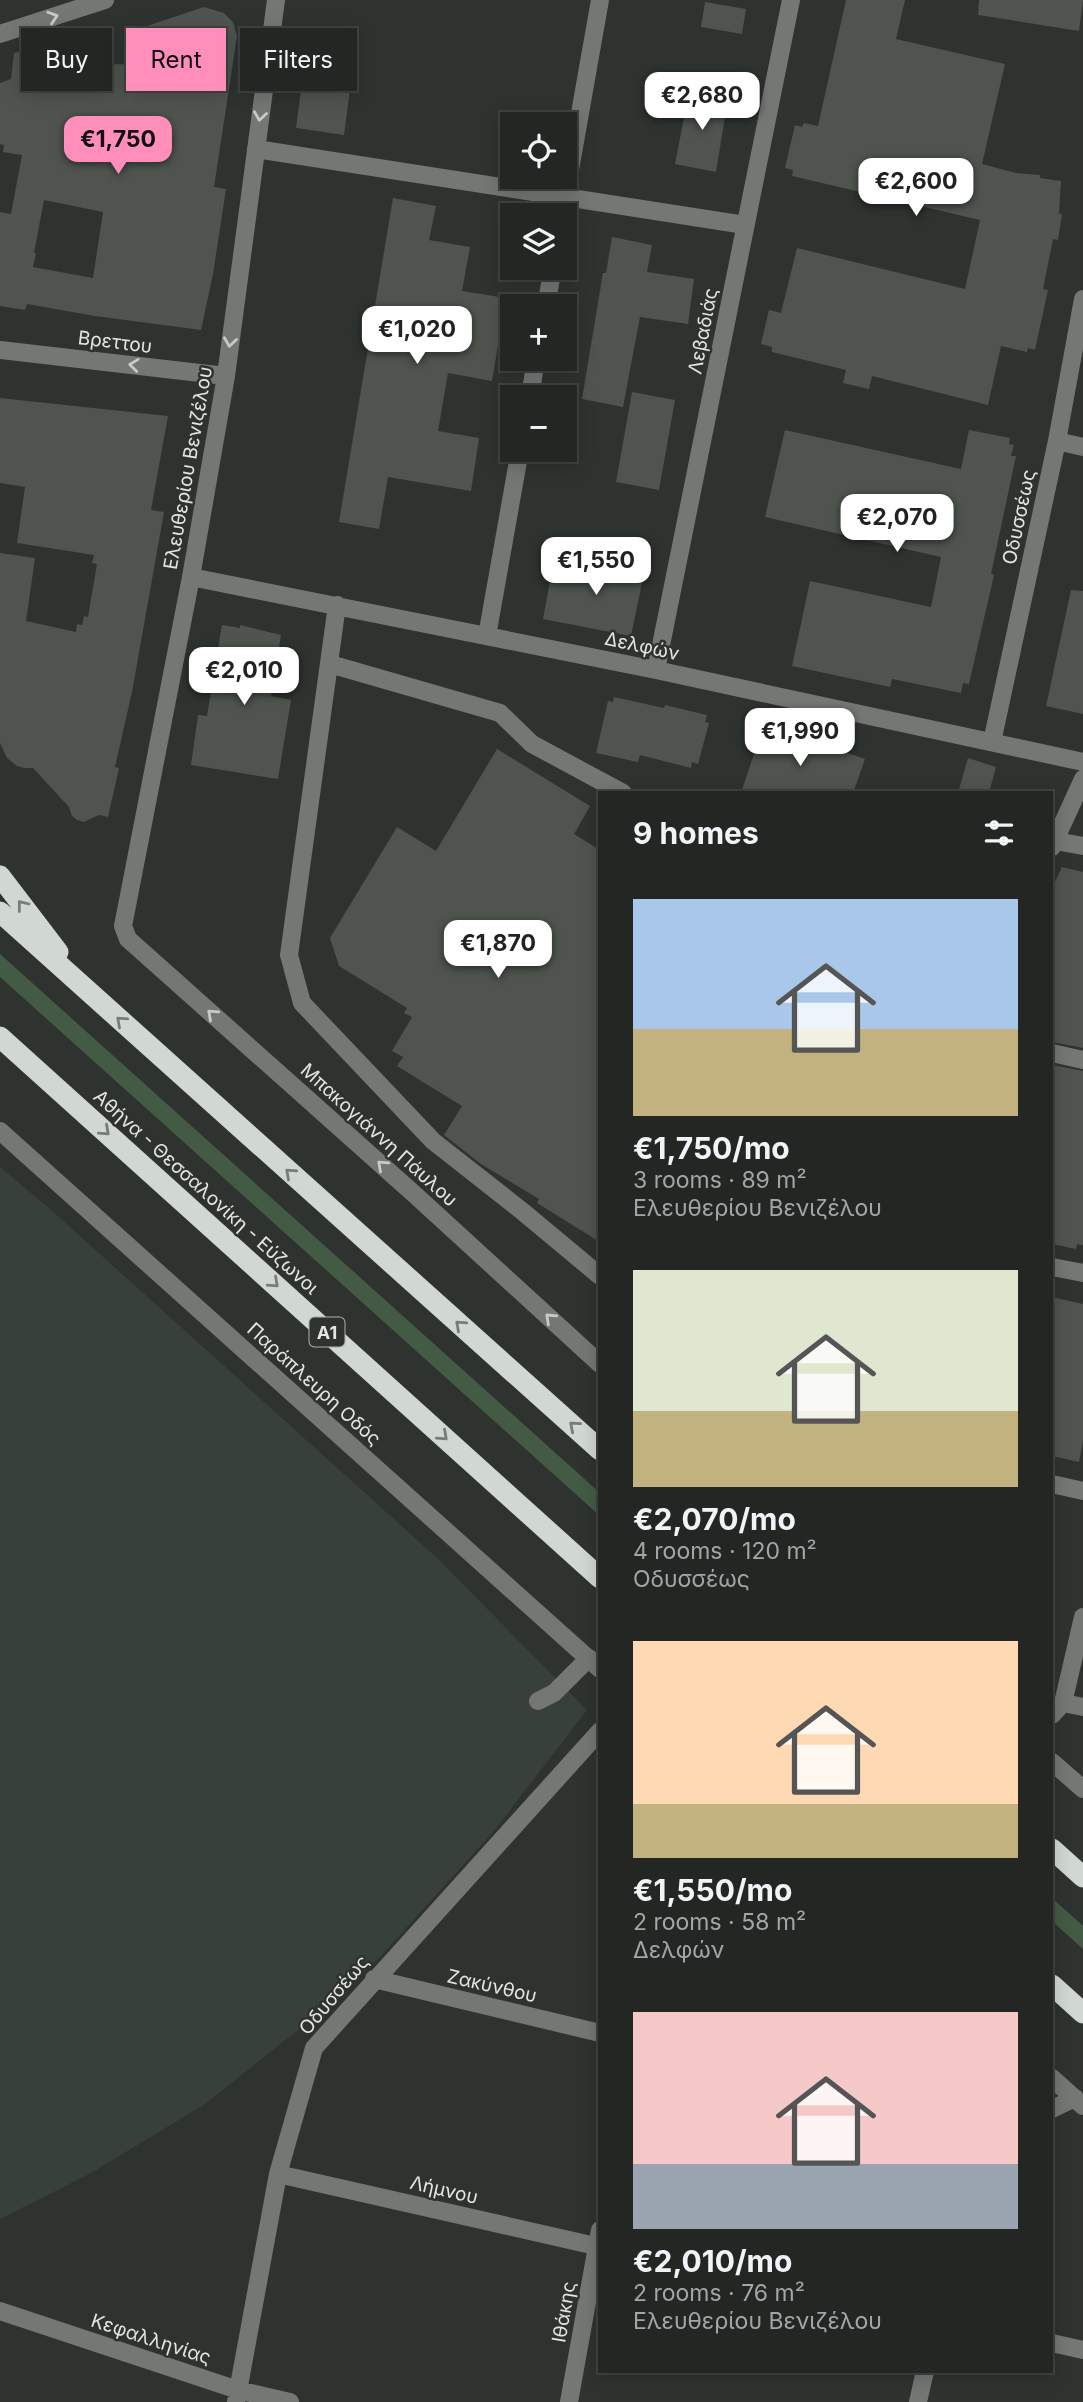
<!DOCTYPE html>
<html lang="en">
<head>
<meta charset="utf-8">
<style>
	:root { --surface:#232623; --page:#2b2e2b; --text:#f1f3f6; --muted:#a3a5a6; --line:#404341; --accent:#ff8eba }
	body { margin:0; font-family:Inter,sans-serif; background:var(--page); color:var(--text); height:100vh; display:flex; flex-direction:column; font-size:26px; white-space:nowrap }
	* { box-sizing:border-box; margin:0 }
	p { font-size:23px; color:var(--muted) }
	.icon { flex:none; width:38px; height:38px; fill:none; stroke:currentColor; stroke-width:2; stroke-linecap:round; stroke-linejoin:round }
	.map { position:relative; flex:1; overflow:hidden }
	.side { position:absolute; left:598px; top:791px; width:455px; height:1582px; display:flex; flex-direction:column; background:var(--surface); border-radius:0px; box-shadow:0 4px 18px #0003,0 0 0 2px var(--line) }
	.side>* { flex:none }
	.banner { position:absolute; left:21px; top:28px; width:472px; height:63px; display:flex; gap:14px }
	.controls { position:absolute; left:500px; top:112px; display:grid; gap:14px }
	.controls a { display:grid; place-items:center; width:77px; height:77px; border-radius:0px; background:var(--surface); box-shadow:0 4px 18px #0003,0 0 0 2px var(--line); font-size:35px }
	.price { position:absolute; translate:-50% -60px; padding:0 16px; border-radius:14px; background:#fff; color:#222; font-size:23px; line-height:46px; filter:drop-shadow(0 2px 4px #0008) }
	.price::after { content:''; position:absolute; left:50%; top:42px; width:21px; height:16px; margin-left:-10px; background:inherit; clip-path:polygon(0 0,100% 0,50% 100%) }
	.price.on { background:var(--accent); color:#111 }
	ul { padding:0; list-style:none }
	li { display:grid; align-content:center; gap:14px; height:371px; padding:0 35px }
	li span { display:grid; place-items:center; height:217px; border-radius:0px; color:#555 }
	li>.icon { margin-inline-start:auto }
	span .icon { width:126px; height:126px; fill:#fffc; stroke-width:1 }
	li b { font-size:30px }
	h2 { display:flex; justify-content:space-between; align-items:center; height:84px; padding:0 35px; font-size:30px }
	.pill { padding:0 24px; border-radius:0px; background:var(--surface); box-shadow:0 4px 18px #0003,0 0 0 2px var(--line); font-size:24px; line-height:63px }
	.pill.on { background:var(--accent); color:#111 }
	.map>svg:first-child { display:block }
	.built { fill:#384139 }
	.green { fill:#435b45 }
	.building { fill:#4f544f; fill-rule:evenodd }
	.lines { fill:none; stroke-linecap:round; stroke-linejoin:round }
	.minor { stroke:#757775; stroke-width:18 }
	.highway { stroke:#d1d7d2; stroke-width:21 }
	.oneway { stroke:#c8cac8 }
	.oneway2 { stroke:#787d78 }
	.labels { text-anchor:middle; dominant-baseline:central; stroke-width:5; stroke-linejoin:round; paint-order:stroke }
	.shield { fill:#2f332f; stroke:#adb0ad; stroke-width:2 }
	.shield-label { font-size:18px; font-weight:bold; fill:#e3e6e3 }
	.street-label { font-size:19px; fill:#e3e6e3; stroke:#2f332f }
</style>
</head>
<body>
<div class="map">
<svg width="1083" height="2402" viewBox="0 0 1083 2402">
	<rect width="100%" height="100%" fill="#2f332f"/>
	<path class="built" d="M0 1167 50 1209 437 1558 587 1710 493 1832 380 1957 303 2026 205 2104 93 2172 0 2219Z"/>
	<path class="green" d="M0 954 600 1493V1516L0 977Z
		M1052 1898 1083 1926V1949L1052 1921Z"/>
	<path class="building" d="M846 0H905L896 39 1005 64 982 164 1016 173 1040 175V178L1061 181 1059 213 1062 215 1058 240 1053 239 1043 289 1048 290 1035 350 1028 348 1027 352 1001 346 988 405 872 376 869 389 843 383 846 370 772 352V347L761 344 769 310 781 313 797 248 965 289 980 220 792 176 793 170 785 168 795 125 802 127 804 123 818 126Z
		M979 0H1083L1079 31 978 15Z
		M705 2 746 9 742 34 701 27Z
		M204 7 224 13 233 22 237 36 214 187 226 189 213 274 201 330 95 316 27 304 25 310 0 306V212L11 214 22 155 3 152 4 145 0 144V83L11 79 14 53 35 47V42L67 45 65 63 152 65 138 29ZM44 200 103 212 93 278 33 267 36 253H34Z
		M306 52 354 58 344 135 296 128Z
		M689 92 728 98 716 172 675 164Z
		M393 198 436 206 429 240 470 247 462 291 506 298 492 381 448 373 438 431 479 438 471 491 388 477 379 529 339 522Z
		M612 237 652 245 647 272 694 279 688 324 640 317 623 407 582 399 603 273H606Z
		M632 392 675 400 659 490 616 482Z
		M0 398 168 416 151 510 164 512 132 692 115 767 119 768 108 817 99 815 84 822 77 820 72 816 69 807 33 768H24L17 766 7 758 0 743V553L35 558 26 621 76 632 77 624 82 625 84 616 88 617 97 564 92 563 94 555 17 543 25 487 0 483Z
		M785 430 961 469 969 430 1010 438 1009 444 1014 445 1011 456H1016L991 574 994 575 969 684 963 683 961 693 892 679 890 687 792 666 810 581 931 607 941 557 765 517Z
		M590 559 645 568 631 636 543 619 552 570 588 576Z
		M1071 590 1083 591V714L1046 706Z
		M222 625 240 628V625L281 635 271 696 291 700 278 779 191 765 198 715 207 716Z
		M614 697 664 708 665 705 707 715 705 722 709 723 698 764 692 762 691 768 640 755 638 762 596 753 608 701 613 702Z
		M768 729 820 747 821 744 865 759 853 793H741L761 733 766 735Z
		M497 749 590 806 574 834 600 850V1242L537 1203 539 1199 481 1164 444 1135 462 1106 397 1066 403 1057 392 1051 412 1017 404 1013 407 1008 339 966 330 938 397 827 436 851Z
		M968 758 996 767 989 793H958Z
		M1062 867 1083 872V1048L1052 1042V888Z
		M1052 1065 1083 1071V1245L1077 1244 1076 1249 1052 1244Z
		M1052 1297 1083 1304V1441L1079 1462 1052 1456Z"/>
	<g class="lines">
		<path class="minor" d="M276 0 226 376 191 577 123 926 128 939 413 1193 600 1364
			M0 34 105 0
			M256 149 745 225
			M562 215 600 0
			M546 306 553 268
			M0 350 226 376
			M530 397 536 359
			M1057 441 1083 447
			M191 577 656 670 1083 762
			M337 605 289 955 302 1003 433 1141 522 1211 600 1276
			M487 636 520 450
			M330 664 500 713 532 744 623 793
			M656 670 791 0
			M992 742 1057 441 1083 299
			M1055 841 1083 846
			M1052 847 1083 779
			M1052 1053 1083 1060
			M0 1131 600 1669
			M1052 1267 1083 1273
			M1052 1484 1083 1491
			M538 1701 554 1693 589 1658
			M1063 1703 1083 1707
			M1052 1715 1063 1703 1083 1617
			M1052 1762 1083 1789
			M374 1979 600 2033
			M1052 2078 1083 2106
			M1052 2109 1075 2098
			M278 2174 600 2247
			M0 2311 238 2390 290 2402
			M1052 2343 1083 2350
			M236 2402 278 2174 314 2048 600 1731
			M569 2402 600 2230
			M918 2402 925 2371"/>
		<path class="highway" d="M0 876 58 952
			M0 912 600 1450
			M0 1037 600 1578
			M1052 1849 1083 1877
			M1052 1985 1083 2013"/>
	</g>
	<defs><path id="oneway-chevron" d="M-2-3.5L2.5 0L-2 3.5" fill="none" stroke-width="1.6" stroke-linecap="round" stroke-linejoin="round" transform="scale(1.75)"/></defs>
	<g class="oneway">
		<use href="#oneway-chevron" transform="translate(53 17) rotate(-18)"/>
		<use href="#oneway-chevron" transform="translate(260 116) rotate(98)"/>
		<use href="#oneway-chevron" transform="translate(230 342) rotate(98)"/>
		<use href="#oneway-chevron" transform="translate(134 365) rotate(-173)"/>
		<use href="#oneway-chevron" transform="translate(212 1014) rotate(-138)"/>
		<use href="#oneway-chevron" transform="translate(382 1165) rotate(-138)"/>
		<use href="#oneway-chevron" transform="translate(550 1318) rotate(-137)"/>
	</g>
	<g class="oneway2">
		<use href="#oneway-chevron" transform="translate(22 905) rotate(-128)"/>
		<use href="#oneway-chevron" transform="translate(121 1021) rotate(-138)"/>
		<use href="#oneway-chevron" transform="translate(105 1131) rotate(42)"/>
		<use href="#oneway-chevron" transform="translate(290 1173) rotate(-138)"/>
		<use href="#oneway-chevron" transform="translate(274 1283) rotate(42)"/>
		<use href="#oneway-chevron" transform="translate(460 1325) rotate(-138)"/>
		<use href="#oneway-chevron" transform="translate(574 1426) rotate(-139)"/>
		<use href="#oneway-chevron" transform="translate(443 1436) rotate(42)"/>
	</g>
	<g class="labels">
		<rect class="shield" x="309.5" y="1317.5" width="35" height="29" rx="5"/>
		<g class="shield-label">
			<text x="327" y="1332">Α1</text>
		</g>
		<g class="street-label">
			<text transform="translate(703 331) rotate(-79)">Λεβαδιάς</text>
			<text transform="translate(115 342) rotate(7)">Βρεττου</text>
			<text transform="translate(188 468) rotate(-80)">Ελευθερίου Βενιζέλου</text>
			<text transform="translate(1019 517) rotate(-78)">Οδυσσέως</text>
			<text transform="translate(642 646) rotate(12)">Δελφών</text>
			<text transform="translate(379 1135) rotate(42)">Μπακογιάννη Πάυλου</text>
			<text transform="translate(206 1192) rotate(42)">Αθήνα - Θεσσαλονίκη - Εύζωνοι</text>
			<text transform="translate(314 1384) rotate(42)">Παράπλευρη Οδός</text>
			<text transform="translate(492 1986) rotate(13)">Ζακύνθου</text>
			<text transform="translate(334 1995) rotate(-50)">Οδυσσέως</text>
			<text transform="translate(444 2190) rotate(13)">Λήμνου</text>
			<text transform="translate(564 2312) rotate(-80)">Ιθάκης</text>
			<text transform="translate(151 2339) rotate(18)">Κεφαλληνίας</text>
		</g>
	</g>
</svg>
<div class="controls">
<a><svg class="icon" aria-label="locate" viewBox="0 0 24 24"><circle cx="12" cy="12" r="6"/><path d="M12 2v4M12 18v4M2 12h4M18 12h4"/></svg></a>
<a><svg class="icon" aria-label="layers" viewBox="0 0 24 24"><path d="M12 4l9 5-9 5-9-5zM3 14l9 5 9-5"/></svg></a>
<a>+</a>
<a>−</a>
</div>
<b class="price" style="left:702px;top:132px">€2,680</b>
<b class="price on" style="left:118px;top:176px">€1,750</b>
<b class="price" style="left:916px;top:218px">€2,600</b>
<b class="price" style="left:417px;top:366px">€1,020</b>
<b class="price" style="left:897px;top:554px">€2,070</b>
<b class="price" style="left:596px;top:597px">€1,550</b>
<b class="price" style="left:244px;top:707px">€2,010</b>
<b class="price" style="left:800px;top:768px">€1,990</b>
<b class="price" style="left:498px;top:980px">€1,870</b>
<div class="banner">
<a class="pill">Buy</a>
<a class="pill on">Rent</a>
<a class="pill">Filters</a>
</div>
<section class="side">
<h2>9 homes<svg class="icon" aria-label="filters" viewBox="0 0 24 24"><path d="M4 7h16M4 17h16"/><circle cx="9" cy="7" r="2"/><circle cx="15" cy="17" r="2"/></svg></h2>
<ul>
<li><span style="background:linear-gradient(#a9c7e8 60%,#c2b280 0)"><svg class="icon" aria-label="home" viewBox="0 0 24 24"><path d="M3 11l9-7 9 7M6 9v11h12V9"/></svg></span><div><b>€1,750/mo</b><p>3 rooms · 89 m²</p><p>Ελευθερίου Βενιζέλου</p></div></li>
<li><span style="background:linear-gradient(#dfe7d0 65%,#c2b280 0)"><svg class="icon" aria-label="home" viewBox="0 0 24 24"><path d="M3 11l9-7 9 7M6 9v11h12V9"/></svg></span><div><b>€2,070/mo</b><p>4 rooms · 120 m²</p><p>Οδυσσέως</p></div></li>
<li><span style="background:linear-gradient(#ffd9b3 75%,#c2b280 0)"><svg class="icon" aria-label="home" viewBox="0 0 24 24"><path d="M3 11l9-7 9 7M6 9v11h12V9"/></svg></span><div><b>€1,550/mo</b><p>2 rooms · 58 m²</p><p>Δελφών</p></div></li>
<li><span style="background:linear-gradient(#f6c9c9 70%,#9aa5b1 0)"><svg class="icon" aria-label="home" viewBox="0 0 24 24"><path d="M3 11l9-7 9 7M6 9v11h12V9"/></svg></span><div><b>€2,010/mo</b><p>2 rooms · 76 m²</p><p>Ελευθερίου Βενιζέλου</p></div></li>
</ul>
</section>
</div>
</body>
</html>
